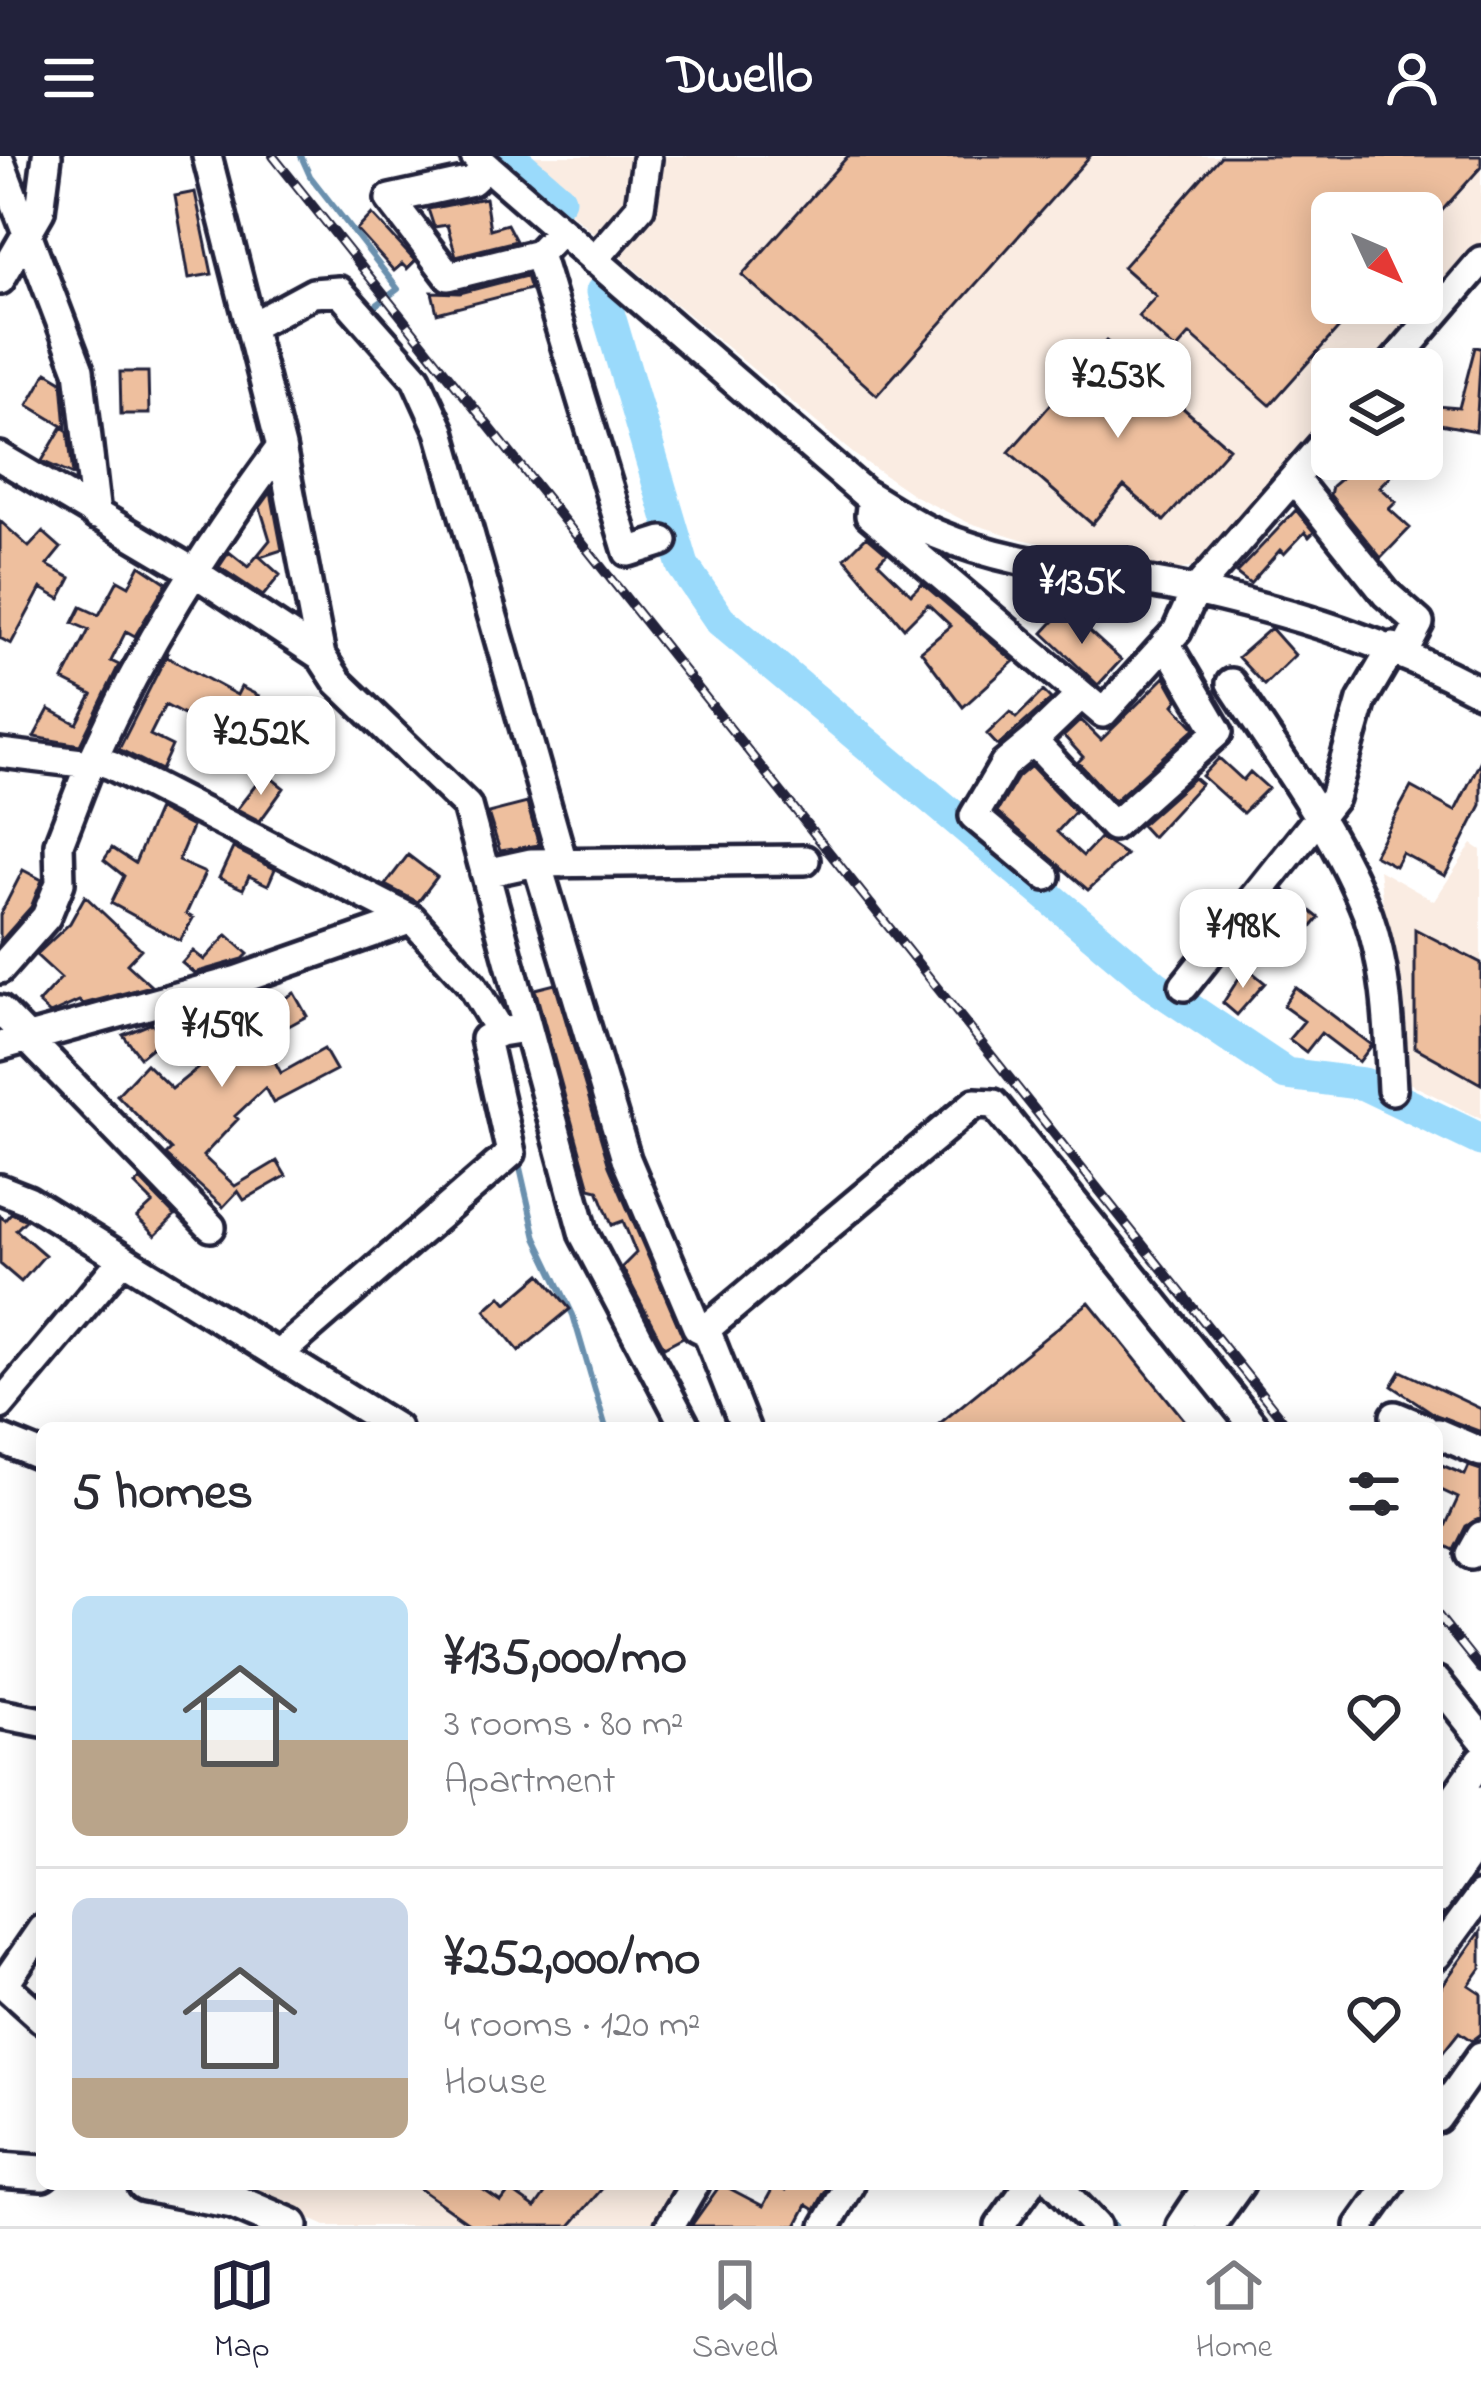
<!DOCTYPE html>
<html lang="en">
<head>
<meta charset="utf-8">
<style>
	:root { --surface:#fff; --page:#f2f2f3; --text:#2b2b33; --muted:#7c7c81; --line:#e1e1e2; --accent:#22223b }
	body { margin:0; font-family:"Indie Flower",sans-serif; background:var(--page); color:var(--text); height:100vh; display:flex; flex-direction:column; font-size:45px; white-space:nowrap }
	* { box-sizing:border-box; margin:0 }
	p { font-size:39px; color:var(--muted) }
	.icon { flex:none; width:66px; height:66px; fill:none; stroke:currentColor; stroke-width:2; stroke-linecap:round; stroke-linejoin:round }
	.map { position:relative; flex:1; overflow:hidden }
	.side { position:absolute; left:36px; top:1266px; width:1407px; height:768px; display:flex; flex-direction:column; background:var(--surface); border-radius:18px; box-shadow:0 6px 30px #0003 }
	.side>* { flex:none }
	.needle { width:78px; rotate:134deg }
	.tools { position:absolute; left:1311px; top:36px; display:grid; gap:24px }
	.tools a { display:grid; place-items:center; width:132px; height:132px; border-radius:18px; background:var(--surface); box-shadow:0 6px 30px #0003; font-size:60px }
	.price { position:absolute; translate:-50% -102px; padding:0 27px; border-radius:24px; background:#fff; color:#222; font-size:39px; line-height:78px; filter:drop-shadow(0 3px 6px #0008) }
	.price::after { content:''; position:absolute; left:50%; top:72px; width:36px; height:27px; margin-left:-18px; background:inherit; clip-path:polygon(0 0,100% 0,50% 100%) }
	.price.selected { background:var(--accent); color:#fff }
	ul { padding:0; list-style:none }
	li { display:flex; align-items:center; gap:36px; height:300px; padding:0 36px }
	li+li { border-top:3px solid var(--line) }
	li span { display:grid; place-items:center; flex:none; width:336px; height:240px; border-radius:18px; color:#555 }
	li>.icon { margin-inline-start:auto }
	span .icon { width:144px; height:144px; fill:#fffc; stroke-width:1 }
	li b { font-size:51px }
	h2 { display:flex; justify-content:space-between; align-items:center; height:144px; padding:0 36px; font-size:51px }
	header { display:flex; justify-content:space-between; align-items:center; height:156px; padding:0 36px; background:var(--accent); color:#fff; font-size:54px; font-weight:800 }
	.tab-bar { display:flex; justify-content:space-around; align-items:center; height:168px; border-top:3px solid var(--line); background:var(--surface); font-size:33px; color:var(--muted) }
	.tab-bar a { display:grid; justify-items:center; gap:6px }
	.tab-bar .selected { color:var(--accent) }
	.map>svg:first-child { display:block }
	.built { fill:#faece2; fill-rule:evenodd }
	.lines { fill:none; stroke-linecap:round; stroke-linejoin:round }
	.stream { stroke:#6a90ae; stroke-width:6 }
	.river { stroke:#9adafb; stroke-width:33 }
	.building { fill:#eebf9e; stroke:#22223b; stroke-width:3 }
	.minor-casing { stroke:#22223b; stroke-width:36 }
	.major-casing { stroke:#22223b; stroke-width:42 }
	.minor { stroke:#fff; stroke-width:27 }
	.major { stroke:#fff; stroke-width:33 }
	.rail-casing { stroke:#22223b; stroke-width:10 }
	.rail { stroke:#fff; stroke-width:6; stroke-dasharray:18; stroke-linecap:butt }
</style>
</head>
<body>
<header><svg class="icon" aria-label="menu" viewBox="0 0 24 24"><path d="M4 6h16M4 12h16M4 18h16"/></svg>Dwello<svg class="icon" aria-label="person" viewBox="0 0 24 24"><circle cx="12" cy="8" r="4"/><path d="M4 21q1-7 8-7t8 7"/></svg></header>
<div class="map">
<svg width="1481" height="2070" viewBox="0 0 1481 2070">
	<rect width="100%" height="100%" fill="#fff"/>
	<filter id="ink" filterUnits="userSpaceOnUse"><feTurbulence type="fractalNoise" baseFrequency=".00833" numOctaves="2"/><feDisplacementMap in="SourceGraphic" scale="24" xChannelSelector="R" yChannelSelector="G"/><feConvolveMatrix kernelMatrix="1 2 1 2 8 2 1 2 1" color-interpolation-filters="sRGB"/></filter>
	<g filter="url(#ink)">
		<path class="built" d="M516 0H1481V88L1371 213H1332V257L1197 411 1174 414 1021 383 967 366 915 340 855 299 652 128 559 47 563 41ZM1332 57H1422V147H1332Z
			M1472 688 1481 694V963L1403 924 1379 714 1434 745Z
			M235 2028H685L660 2070H326Z"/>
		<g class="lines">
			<path class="stream" d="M301 0 310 20 398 133 370 154
				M518 1003 536 1082 573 1159 606 1272
				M1075 2028 1115 2070
				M855 2047 866 2028"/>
			<path class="river" d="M509 0 559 43
				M602 136 683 410 720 464 1155 830 1286 918 1364 928 1481 984"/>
		</g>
		<path class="building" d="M848 0H1090L877 239 742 119Z
			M1221 0H1481V11L1422 77V57H1332V147H1361L1270 249 1190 178 1176 194 1138 160 1156 140 1123 111Z
			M195 36 212 118 189 122 175 40Z
			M485 42 490 73 507 68 516 85 456 100 447 69 434 71 428 53Z
			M372 58 415 105 407 113 402 108 394 115 357 74Z
			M526 120 530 133 437 157 432 136 460 137Z
			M1106 185 1229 292 1164 365 1124 330 1092 368 1009 296Z
			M1475 191 1481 192 1476 275 1435 267 1433 297 1422 296V249L1459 252Z
			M47 216 62 225 66 272 28 249Z
			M120 216H148L149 258H121Z
			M62 271 68 275 73 319 42 305Z
			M1364 303H1407L1380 331 1396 346 1389 353 1410 372 1381 402 1330 339 1332 330Z
			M271 336 282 394 260 401 280 419 263 440 219 411 229 396 248 411 270 384 260 351Z
			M1296 354 1314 376 1309 381 1305 376 1284 398 1280 394 1250 428 1236 417Z
			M0 365 29 391 43 376 61 392 47 409 71 422 60 443 41 432 11 488 0 482Z
			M867 380 887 397 878 406 911 438 922 427 1014 505 963 551 921 495 951 470 928 448 904 472 845 402Z
			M140 409 167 427 135 480 126 475 111 505 119 509 80 589 34 581 49 553 77 568 92 539 63 524 89 474 73 467 81 451 99 459 118 424 129 430Z
			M1065 453 1121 504 1098 529 1043 477Z
			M1271 472 1295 499 1264 529 1238 501Z
			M168 496 167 501 237 539 241 531 259 540 243 571 212 555 200 580 186 573 191 563 165 549 150 579 172 590 161 614 119 593Z
			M1165 521 1178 544 1174 549 1195 572 1114 645 1078 606 1083 601 1064 580 1081 564 1101 584Z
			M1043 535 1051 543 998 590 987 578 1010 556 1016 562Z
			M1219 602 1243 624 1250 616 1268 632 1243 657 1202 620Z
			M1481 604V649L1445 720 1402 697 1395 710 1374 699 1411 631 1455 655Z
			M1031 610 1075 656 1057 676 1083 700 1100 682 1126 699 1088 734 997 656 1018 621Z
			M265 617 284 632 260 665 237 653Z
			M1194 622 1201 628 1152 681 1141 669Z
			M527 647 539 689 500 695 488 657Z
			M158 653 192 671 178 705 205 717 186 758 193 762 180 785 111 747 124 720 104 704 112 692 135 707Z
			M233 692 275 713 268 729 249 720 243 733 219 722Z
			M408 699 437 721 418 746 385 729Z
			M23 714 42 724 31 751 0 786V759Z
			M1284 734 1319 762 1288 800 1251 775 1275 754 1271 750Z
			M85 740 141 793 127 808 151 830 83 848 79 845 50 858 38 847 61 822 36 799 70 767Z
			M1415 773 1481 807V928L1415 891Z
			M227 779 248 798 243 803 194 817 182 807 193 795 204 804Z
			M1246 811 1265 827 1237 859 1223 847Z
			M555 828 609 1010 683 1181 664 1191 622 1111 636 1097 623 1065 612 1069 598 1034 590 1032 535 833Z
			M1295 831 1372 889 1359 906 1321 877 1306 896 1289 883 1304 865 1283 850Z
			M294 837 307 860 263 884 281 917 324 893 336 914 273 947 265 932 235 960 238 963 203 1000 235 1030 277 1005 286 1020 244 1044 238 1035 223 1051 166 999 171 994 117 939 146 908 172 933 198 912 183 878 229 845 238 843 249 862Z
			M152 867 164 882 140 901 123 879Z
			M140 1024 175 1060 155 1080 137 1062 153 1047 135 1029Z
			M11 1057 26 1064 16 1074 45 1099 21 1126 0 1108V1060L5 1064Z
			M541 1118 570 1153 519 1195 485 1154 501 1140 507 1147Z
			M1089 1146 1191 1272H934Z
			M1401 1215 1481 1253V1276L1436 1259 1392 1230Z
			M1437 1307 1465 1319 1469 1310 1481 1314V1362L1466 1370 1454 1394 1438 1386 1458 1342 1437 1332Z
			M1481 1775V1812L1469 1829 1481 1837V1878L1472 1885 1459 1876 1437 1904V1837Z
			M413 2028H475L501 2046 510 2034 535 2052 552 2028H606L570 2070H473Z
			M721 2028 763 2050 775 2028 786 2034 790 2028H829L815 2054 807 2049 796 2070H691Z"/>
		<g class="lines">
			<g class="minor-casing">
				<path id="minor" d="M207 0 281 291 321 500 338 526 467 650 584 1079 686 1272
					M475 0 864 337C888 351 911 367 936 378 1018 413 1111 416 1196 435 1298 458 1390 487 1481 536
					M0 6 79 214 96 359
					M487 11 472 25 390 43 449 120 538 98
					M560 75 538 98 628 396 663 385
					M594 104 640 51 647 3
					M0 124 40 55 47 0
					M252 170 313 137 339 135 416 222 440 275 563 707
					M1388 213 1481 105
					M0 301 191 414 321 500
					M1294 323 1386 438 1419 467 1404 495
					M872 342 870 359 1103 557 1177 475 1195 435 1332 278
					M1231 527C1279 601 1336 676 1368 759 1388 815 1389 876 1392 934
					M1081 539 1033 585 1113 670 1218 576 1166 487
					M1033 585 1004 609 974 660 1046 720
					M0 597 90 608 93 603 111 609 412 763 472 829 500 876 525 872
					M93 603C144 489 207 391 281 291
					M537 707 626 1003 697 1171 707 1176
					M485 717 531 707 805 704
					M0 813 46 761 60 727 59 688 90 608
					M1184 830 1334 642 1362 544 1393 491
					M0 854 211 1071
					M0 890 238 824 412 763
					M0 1033 28 1044 396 1272
					M279 1198 511 997 485 883 500 876
					M0 1249 122 1104
					M1395 1260 1424 1272
					M745 1272 707 1176 712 1168 975 947 994 948 1255 1272
					M1437 1277 1481 1296
					M0 1283 42 1300
					M1471 1398 1481 1380
					M1437 1526 1481 1581
					M0 1558 42 1566
					M1437 1666 1481 1604
					M1437 1707 1481 1644
					M1437 1744 1481 1681
					M1437 1799 1481 1739
					M0 1825 42 1863
					M4 1828 42 1773
					M1437 1962 1481 1900
					M1056 2028 1096 2070
					M670 2070 695 2028
					M826 2070 850 2028
					M1000 2070 1030 2028
					M1181 2070 1209 2028
					M1210 2070 1240 2028
					M1360 2070 1390 2028"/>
			</g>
			<g class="major-casing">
				<path id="major" d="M0 2014 42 2017
					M145 2028 233 2045 291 2070"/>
			</g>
			<use href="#minor" class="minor"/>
			<use href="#major" class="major"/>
			<g class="rail-casing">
				<path id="rail" d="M273 0 1289 1272
					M1437 1458 1481 1513"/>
			</g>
			<use href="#rail" class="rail"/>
		</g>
	</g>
</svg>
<div class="tools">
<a><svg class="needle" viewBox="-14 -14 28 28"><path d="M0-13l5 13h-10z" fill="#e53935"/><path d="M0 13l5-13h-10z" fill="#7c7c81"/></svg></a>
<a><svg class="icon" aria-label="layers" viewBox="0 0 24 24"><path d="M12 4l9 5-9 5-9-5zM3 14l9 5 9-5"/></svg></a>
</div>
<b class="price" style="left:1118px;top:285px">¥253K</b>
<b class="price selected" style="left:1082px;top:491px">¥135K</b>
<b class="price" style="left:261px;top:642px">¥252K</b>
<b class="price" style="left:1243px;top:835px">¥198K</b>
<b class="price" style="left:222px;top:934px">¥159K</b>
<section class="side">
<h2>5 homes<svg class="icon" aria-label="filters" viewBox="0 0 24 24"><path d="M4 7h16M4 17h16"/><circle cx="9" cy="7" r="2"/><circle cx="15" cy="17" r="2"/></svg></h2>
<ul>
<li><span style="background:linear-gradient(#bfe0f5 60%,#b9a48a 0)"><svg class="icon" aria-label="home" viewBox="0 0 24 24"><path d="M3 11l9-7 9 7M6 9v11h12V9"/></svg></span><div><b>¥135,000/mo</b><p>3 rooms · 80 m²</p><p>Apartment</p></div><svg class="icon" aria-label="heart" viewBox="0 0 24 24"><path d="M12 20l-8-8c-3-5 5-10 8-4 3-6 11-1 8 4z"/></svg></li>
<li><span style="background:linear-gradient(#c9d6e8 75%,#b9a48a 0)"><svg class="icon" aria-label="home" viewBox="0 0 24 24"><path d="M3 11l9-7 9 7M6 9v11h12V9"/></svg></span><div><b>¥252,000/mo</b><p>4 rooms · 120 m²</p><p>House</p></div><svg class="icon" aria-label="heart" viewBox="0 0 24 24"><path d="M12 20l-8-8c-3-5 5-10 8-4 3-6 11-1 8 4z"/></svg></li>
</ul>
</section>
</div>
<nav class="tab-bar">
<a class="selected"><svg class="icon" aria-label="map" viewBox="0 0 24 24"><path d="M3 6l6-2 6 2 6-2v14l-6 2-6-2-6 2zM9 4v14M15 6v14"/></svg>Map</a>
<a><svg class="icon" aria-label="saved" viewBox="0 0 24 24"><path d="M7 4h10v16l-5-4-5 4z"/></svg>Saved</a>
<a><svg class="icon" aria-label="home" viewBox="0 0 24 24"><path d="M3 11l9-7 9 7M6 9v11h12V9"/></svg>Home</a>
</nav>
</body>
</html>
